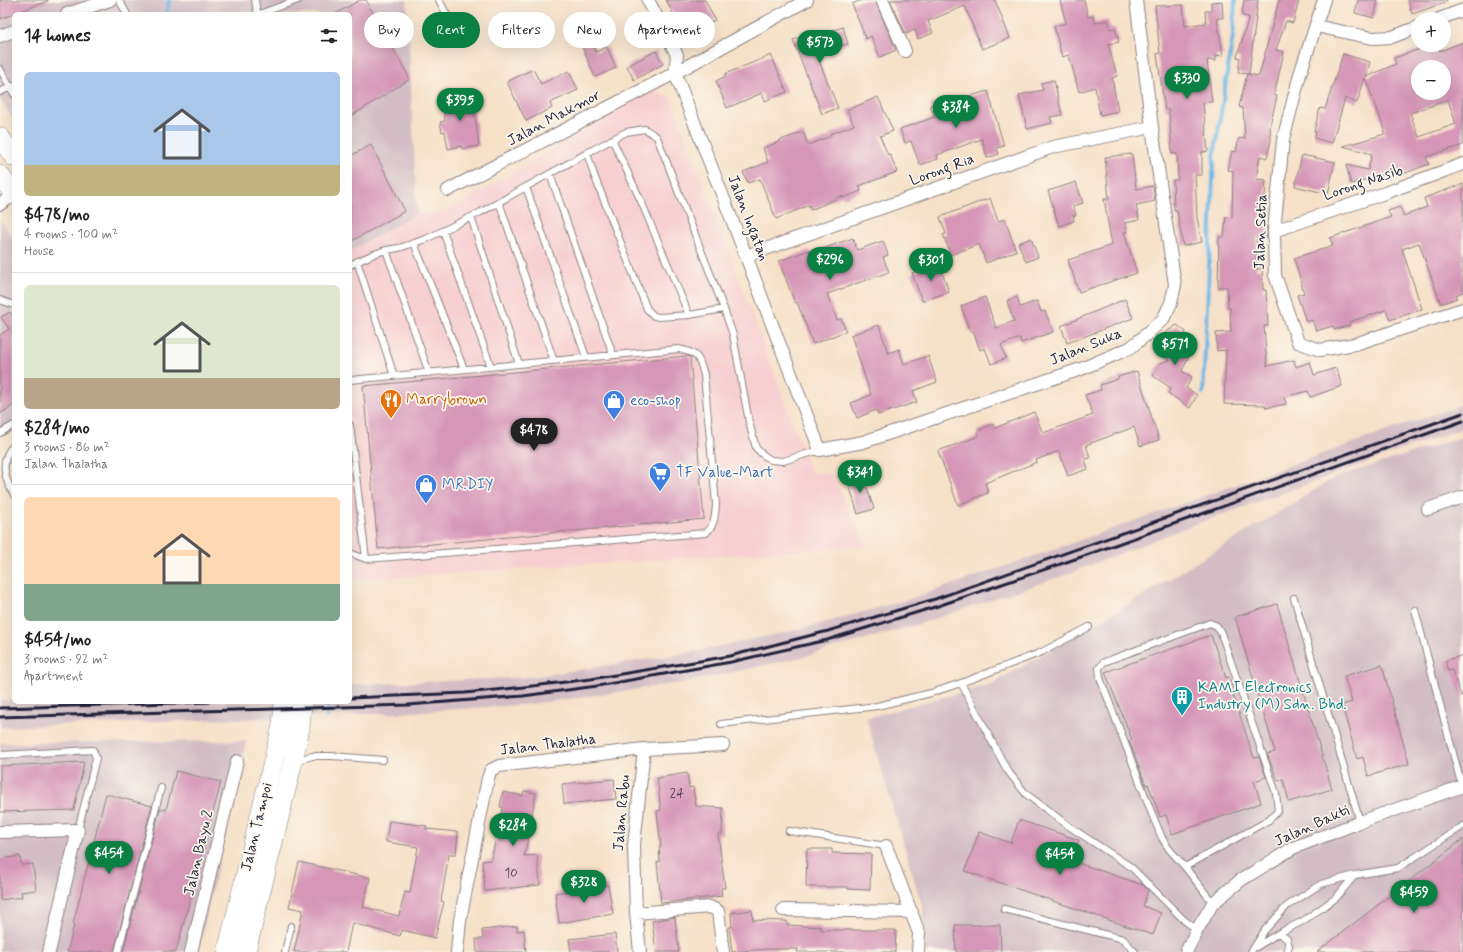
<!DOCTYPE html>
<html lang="en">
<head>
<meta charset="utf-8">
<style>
	:root { --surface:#fff; --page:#f2f2f2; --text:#222; --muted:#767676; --line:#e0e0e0; --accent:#0b8043 }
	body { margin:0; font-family:Mynerve,sans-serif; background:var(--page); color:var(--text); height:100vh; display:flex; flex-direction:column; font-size:15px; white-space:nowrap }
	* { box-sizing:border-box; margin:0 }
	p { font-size:13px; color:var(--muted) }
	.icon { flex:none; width:22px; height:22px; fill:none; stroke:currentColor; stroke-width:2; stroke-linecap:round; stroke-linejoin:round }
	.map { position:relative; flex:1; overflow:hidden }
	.sheet { position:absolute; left:12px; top:12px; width:340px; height:692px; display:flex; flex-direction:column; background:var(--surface); border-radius:6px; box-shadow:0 4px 16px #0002 }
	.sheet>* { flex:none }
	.guide { position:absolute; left:364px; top:12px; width:380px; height:36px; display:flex; gap:8px }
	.buttons { position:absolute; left:1411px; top:12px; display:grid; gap:8px }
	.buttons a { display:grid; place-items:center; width:40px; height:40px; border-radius:50%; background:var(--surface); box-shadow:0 4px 16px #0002; font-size:20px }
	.price { position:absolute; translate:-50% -34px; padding:0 9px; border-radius:14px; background:var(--accent); color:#fff; font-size:13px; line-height:26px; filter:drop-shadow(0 1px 2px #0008) }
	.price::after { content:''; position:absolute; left:50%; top:24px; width:12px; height:9px; margin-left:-6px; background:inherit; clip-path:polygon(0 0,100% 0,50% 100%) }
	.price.on { background:#222; color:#fff }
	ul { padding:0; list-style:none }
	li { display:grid; align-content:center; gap:8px; height:212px; padding:0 12px }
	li+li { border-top:1px solid var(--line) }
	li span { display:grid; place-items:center; height:124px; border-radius:6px; color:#555 }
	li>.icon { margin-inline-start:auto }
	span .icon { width:72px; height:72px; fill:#fffc; stroke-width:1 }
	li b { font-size:17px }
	h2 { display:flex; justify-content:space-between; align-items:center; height:48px; padding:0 12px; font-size:17px }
	.chip { padding:0 14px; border-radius:18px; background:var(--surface); box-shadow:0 4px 16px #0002; font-size:14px; line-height:36px }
	.chip.on { background:var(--accent); color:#fff }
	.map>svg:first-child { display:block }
	.built { fill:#f7cfd0 }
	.industrial { fill:#d2bdc5 }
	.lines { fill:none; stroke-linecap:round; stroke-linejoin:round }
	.stream { stroke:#6cb8e6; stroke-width:4 }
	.building { fill:#d696b7; fill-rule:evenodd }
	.service-casing { stroke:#8c8181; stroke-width:8 }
	.minor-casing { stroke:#8c8181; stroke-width:14 }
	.primary-casing { stroke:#8c8181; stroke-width:20 }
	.service { stroke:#fff; stroke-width:6 }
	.minor { stroke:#fff; stroke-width:12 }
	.primary { stroke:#fff; stroke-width:19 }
	.rail { stroke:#22223b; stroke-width:3 }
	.labels { text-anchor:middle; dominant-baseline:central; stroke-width:3.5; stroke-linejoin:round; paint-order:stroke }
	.number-label { font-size:13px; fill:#4f3f5a }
	.street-label { font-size:15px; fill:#22223b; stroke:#fbf7ec }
	.food-label { font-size:15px; fill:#c56008; stroke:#fbf7ec; text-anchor:start }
	.shop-label { font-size:15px; fill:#366cbe; stroke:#fbf7ec; text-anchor:start }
	.culture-label { font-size:15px; fill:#0d838f; stroke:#fbf7ec; text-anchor:start }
</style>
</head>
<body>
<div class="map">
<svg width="1463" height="952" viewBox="0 0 1463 952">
	<rect width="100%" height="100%" fill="#fbf7ec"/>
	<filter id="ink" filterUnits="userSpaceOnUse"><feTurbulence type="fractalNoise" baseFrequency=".025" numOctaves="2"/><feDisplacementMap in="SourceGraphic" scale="8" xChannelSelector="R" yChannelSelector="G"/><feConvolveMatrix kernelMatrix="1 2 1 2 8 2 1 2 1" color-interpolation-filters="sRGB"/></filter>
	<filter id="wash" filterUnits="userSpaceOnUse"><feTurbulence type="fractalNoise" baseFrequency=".012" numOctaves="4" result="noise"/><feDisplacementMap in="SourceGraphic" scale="16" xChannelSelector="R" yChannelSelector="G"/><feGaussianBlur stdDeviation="0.9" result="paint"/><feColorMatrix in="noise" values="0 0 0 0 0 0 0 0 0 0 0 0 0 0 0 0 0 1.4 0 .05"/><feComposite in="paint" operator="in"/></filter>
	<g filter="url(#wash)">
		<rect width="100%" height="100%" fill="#f6e0c7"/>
		<path class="built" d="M652 91 671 98 811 472 832 474 866 546 350 580V251L417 213H443Z"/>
		<path class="industrial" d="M0 0H407L417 213 350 251V14H14V121L0 99Z
			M0 219 14 241V425L0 433Z
			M1463 404V428L1190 526 1068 574 919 624 802 657 688 682 532 704 399 713 0 727V700L14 699V702H350V685L530 677 677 655 797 630 910 599 1058 548Z
			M1463 437V952H926L923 909 866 718 992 684 1119 610 1336 477Z
			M246 741 198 952H0V743Z"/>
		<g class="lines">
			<path class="stream" d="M166 14 169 0
				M1203 393 1214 158 1233 36 1235 0
				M327 717 329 702"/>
		</g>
		<g id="blocks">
			<path class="building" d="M0 0H48V1L0 19Z
				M360 0H366L410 79 350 117V14H335Z
				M666 0H705L715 20 694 31 698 39 689 44Z
				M862 0H875L896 50 880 57 871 36 866 39 852 4Z
				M890 0H995L1010 38 982 49 965 6 928 21 933 33 918 39 915 30 906 34Z
				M1060 0H1084L1088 17 1093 16 1095 23 1108 20 1110 29 1115 28 1119 42 1108 44 1117 76 1112 78 1118 111 1100 115 1095 87 1079 92 1069 55 1062 57 1054 26 1066 23Z
				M1244 0H1258L1249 74 1238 73 1240 58 1237 57 1249 17 1242 16Z
				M1279 0H1299L1293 23 1286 21 1276 50 1284 52 1274 95 1277 96 1270 126 1271 140 1267 158 1260 156 1256 179 1266 180 1265 197 1262 196 1260 221 1263 222V225L1267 226V237L1257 238 1256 269H1262L1263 290H1266L1268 326H1264L1267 366 1294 360 1296 367 1310 362 1314 375 1336 368 1342 386 1310 397 1308 391 1284 397 1286 404 1266 408 1265 405 1224 404 1226 350 1217 351 1216 333 1231 332 1230 308H1228L1227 287H1218L1219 237H1224L1226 217 1232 218 1233 171 1228 170 1232 151 1236 152 1239 138 1245 139 1243 108 1239 107 1247 74 1259 76Z
				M1358 0H1378L1374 18 1355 13Z
				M1408 0H1446L1447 2 1412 14Z
				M1222 1 1223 18H1217L1223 56 1216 55V61L1207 60 1212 102 1203 103 1208 151 1202 152V175H1195L1197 218 1202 242 1183 246 1177 210H1174L1173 180H1178L1177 154H1172L1169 110H1165L1157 54 1160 53 1155 6 1183 5 1185 26 1206 23 1205 11H1211V2Z
				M843 27 848 44 816 53 838 108 822 114 793 40 809 34 810 38Z
				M591 40 596 52 607 47 616 68 595 77 581 44Z
				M1463 42V145L1426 157 1429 164 1400 175 1398 170 1351 184 1346 165 1368 170 1372 154 1343 146 1385 134 1383 130H1385L1365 78 1357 103 1345 98 1332 143 1314 138 1316 132 1314 131 1320 108 1325 109 1343 54 1370 62 1366 77 1396 64 1394 58 1431 45H1438L1440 51ZM1418 67H1444V93H1418ZM1448 100 1456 124 1419 137 1410 113Z
				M656 51 663 64 634 80 627 66Z
				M771 55 787 92 765 101 762 93 727 108 716 81 726 76 725 74Z
				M533 69 541 84 569 71 578 90 550 103 552 108 526 121 507 82Z
				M1054 80 1062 115 1050 117 1052 123 1027 129 1019 95 1043 90 1041 83Z
				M988 91 1004 146 997 148 999 154 987 158 982 139 937 155 938 159 920 165 911 141 905 143 900 129 935 117 930 105 944 100 946 108 970 99V96Z
				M472 94 479 146 462 149 461 146 448 149 445 131 442 132 440 122 445 121 442 99Z
				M878 97 893 131 880 136 888 155 890 154 897 172 859 186 861 191 843 198 842 196 811 210 809 205 776 219 760 179 748 183 743 172 768 162 763 148 779 142 778 141 803 132 808 145 831 136 830 134 854 125 847 110Z
				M371 145 405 211 350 242V156Z
				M1132 154 1136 189 1153 186 1155 201 1136 205 1139 220 1125 223 1127 232H1124L1137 273 1079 292 1068 260 1112 245 1104 199H1109L1105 157Z
				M1302 155 1335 162 1328 194 1295 186Z
				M1076 182 1083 203 1073 206 1076 215 1073 216 1074 221 1059 226 1048 191Z
				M1463 184V292L1456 295 1457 298 1441 304 1419 243 1402 249 1422 309 1390 320 1386 310 1349 322 1350 325 1334 330 1333 326 1316 331 1312 320 1306 322 1297 295 1304 293 1294 258 1333 246 1330 238 1391 217 1388 211 1400 207 1404 216 1427 207 1424 198Z
				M990 198 998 221 1005 219 1016 251 986 263 979 244 951 255 943 235 946 234 940 217Z
				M853 238 857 250 883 241 888 255 883 257 889 272 827 294 837 320 841 319 846 331 813 344 797 302 795 303 779 261 809 250 811 253Z
				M1031 238 1038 257 1026 262 1018 243Z
				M939 263 949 292 922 301 912 273Z
				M985 297 996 328 1014 321 1007 301 1017 297 1020 307 1037 301 1041 312 1045 311 1053 332 1021 343 1020 338 1001 345 1006 358 991 364 985 348 980 350 973 331 970 332 961 306Z
				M1125 299 1133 318 1067 343 1061 326Z
				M10 312 14 318V405L0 414V335L9 329 1 317Z
				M879 325 888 353 899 349 904 364 928 356 937 382 913 391 917 402 878 415 876 410 857 418 851 403 871 395 851 335Z
				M1177 325 1186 332 1183 339 1188 343 1184 352 1189 356 1182 371 1192 377 1186 388 1197 395 1190 408 1168 393 1171 388 1153 376 1160 363 1170 360 1156 349 1165 333Z
				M687 356 690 357 704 519 378 549 363 386Z
				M1137 371 1159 440 1140 446 1134 427 1086 445 1090 458 1085 460 1088 469 1068 476 1059 451 1036 460 1037 462 985 483 988 493 958 505 938 451 979 436 977 431 993 424 995 428 1034 412 1043 433 1093 415 1085 395 1101 390 1100 385 1118 379V377Z
				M862 473 874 509 858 514 847 478Z
				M1277 604 1332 789 1289 802 1283 779 1278 781 1267 754 1275 752 1235 617Z
				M1211 635 1226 678 1229 677 1235 694 1233 695 1254 758 1259 757 1266 777 1254 781 1261 803 1172 834 1166 815 1160 817 1148 784 1146 785 1129 741 1132 739 1105 672Z
				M1463 655V696H1461L1452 670 1448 671 1445 661Z
				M1382 665 1409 764 1368 776 1363 757 1357 759 1342 705 1352 702 1344 676Z
				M84 762 74 810 0 812V766Z
				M176 771 221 782 176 952H123L160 809 166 810Z
				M687 773 689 788 693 787 696 806 723 808 722 834H718L725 888H721L722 896 661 903 657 862H660L659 847H661L657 811 661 810 657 778Z
				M614 779 616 799 564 804 562 784Z
				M524 791 536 793 531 821 532 822 524 856 537 855 540 885 485 891 482 861 491 860 503 807H500L503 792 523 796Z
				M106 794 152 806 114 952H67L74 925 73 924Z
				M1019 820 1079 840 1072 861 1143 885 1148 890 1143 906 1161 913 1153 935 965 871 979 832 1011 843Z
				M389 821 427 826 426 829 458 832 456 854H449L441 901 444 902 435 938 402 930 400 936 352 923 346 952H294L303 910 289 907 299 862 370 878 363 907 399 916 405 892 410 893 418 847 386 842Z
				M1463 839V952H1317Z
				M807 849H832V853L871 854 870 890 848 889V887H806Z
				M20 856 21 865 33 864 36 890 21 892 22 897 0 900V859Z
				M608 885 613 914 559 923 555 893Z
				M752 910 753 920 787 921V925L821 927V930H896L895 952H797L798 949H765L732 952 729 927H732L731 913Z
				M675 917 679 952H656L652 921Z
				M955 925H1000L1001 952H956Z
				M517 926V931L524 930 526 952H477L476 939H483L482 930Z
				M615 934 617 952H571L569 939Z"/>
		</g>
	</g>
	<g filter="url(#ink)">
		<use href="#blocks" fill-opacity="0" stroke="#8c8181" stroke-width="1"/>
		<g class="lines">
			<g class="service-casing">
				<path id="service" d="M119 0 127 14
					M255 0 257 14
					M439 0 453 26
					M259 14 298 0
					M0 69 14 94
					M0 92 13 86
					M645 129 657 137 724 309 689 315 659 317 654 316 647 309 594 175 587 153 626 132Z
					M612 139 641 201 689 315
					M550 174 613 355
					M526 187 586 357
					M499 202 554 361
					M471 217 519 364
					M443 231 491 367
					M414 243 464 369
					M386 250 429 373
					M357 261 394 376
					M350 265 374 254 386 250 399 248 426 239 481 212 587 153
					M0 300 14 305
					M724 309 733 335 749 422 756 448 762 454 771 460 783 461 820 450
					M350 380 679 349C698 353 699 357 704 375L716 504C715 516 715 525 706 533L366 559 350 553
					M350 425 366 559
					M0 433 14 425
					M14 445C0 458 3 477 14 495
					M1294 598 1360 822
					M1415 610 1462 787
					M961 683 1007 770 1026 794 1070 827 1131 867 1184 920 1197 930
					M721 724 877 706 931 693 961 683 1042 652 1089 627
					M0 755 93 750 96 758 78 830
					M295 761 312 756H332L383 760
					M789 831 886 846
					M1185 867 1269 820 1278 811 1276 793 1221 633 1217 626 1210 623 1104 662 1099 668 1100 678 1152 814 1162 838 1169 849 1185 867 1213 903
					M1004 909 1123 939 1135 952
					M1256 947 1279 933
					M118 952 161 788
					M285 952 291 926
					M1251 952 1265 930 1287 906 1321 884 1355 875 1398 868 1463 826
					M1287 952 1289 946 1287 939 1279 933 1303 921 1336 898 1355 875"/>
			</g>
			<g class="minor-casing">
				<path id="minor" d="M648 0 677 55 675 73 746 256 820 450 863 442 1081 369 1130 348 1147 334 1163 319 1171 303 1175 285 1152 127 1136 0
					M882 0 905 51
					M1324 0 1300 74 1283 140 1274 231 1275 275 1298 342 1320 350 1355 344 1463 309
					M67 14 110 0
					M1439 19 1463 10
					M1316 26 1372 38 1392 37 1418 27
					M0 36 14 31
					M448 190 675 73 807 0
					M0 204 14 195
					M1274 231 1385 193 1463 164
					M746 256 1053 147 1152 127
					M1428 509 1463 497
					M0 832 78 830 49 952
					M886 846 919 933 918 952
					M783 910 912 912
					M636 913 710 907 718 911 723 952
					M191 952 237 761
					M457 952 460 920 488 778 491 770 499 766 644 749 723 745
					M640 952 636 913 634 845 644 749
					M1186 952 1197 930 1213 903 1241 880 1293 848 1360 822 1463 786"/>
			</g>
			<g class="primary-casing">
				<path id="primary" d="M0 137 14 157
					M0 175 14 195
					M227 952 282 725 284 702
					M246 952 293 761 300 728 302 702"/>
			</g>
			<use href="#service" class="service"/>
			<use href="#minor" class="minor"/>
			<use href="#primary" class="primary"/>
			<path class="rail" d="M350 698 465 693 524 687 591 679 730 656 828 631 935 599 1463 413
				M0 708 209 702
				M0 717 408 705 523 696 597 686 731 662 827 640 938 606 1081 557 1463 421"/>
		</g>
	</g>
	<defs>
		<g id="restaurant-pin" transform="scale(1.15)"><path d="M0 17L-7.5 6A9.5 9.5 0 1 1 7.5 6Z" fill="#e8710a" stroke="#fbf7ec"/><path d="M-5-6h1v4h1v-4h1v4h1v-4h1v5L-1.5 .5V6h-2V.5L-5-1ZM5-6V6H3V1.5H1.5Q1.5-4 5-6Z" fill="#fff"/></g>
		<g id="shop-pin" transform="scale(1.15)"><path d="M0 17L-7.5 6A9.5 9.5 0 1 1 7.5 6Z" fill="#3f7fe0" stroke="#fbf7ec"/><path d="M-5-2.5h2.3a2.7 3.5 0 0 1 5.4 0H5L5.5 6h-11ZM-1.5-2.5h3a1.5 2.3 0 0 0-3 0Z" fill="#fff"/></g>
		<g id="supermarket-pin" transform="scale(1.15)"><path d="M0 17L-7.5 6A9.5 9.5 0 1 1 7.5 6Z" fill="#3f7fe0" stroke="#fbf7ec"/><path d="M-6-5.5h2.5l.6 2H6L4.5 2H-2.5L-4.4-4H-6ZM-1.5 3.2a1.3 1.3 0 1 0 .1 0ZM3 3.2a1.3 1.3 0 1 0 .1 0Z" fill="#fff"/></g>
		<g id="building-pin" transform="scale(1.15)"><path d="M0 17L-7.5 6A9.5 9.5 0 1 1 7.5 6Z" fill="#0f9aa8" stroke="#fbf7ec"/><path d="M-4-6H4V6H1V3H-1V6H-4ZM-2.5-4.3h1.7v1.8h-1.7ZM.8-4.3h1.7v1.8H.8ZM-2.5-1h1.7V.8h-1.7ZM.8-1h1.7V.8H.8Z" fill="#fff"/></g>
	</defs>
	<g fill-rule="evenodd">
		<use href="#restaurant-pin" x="391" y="400"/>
		<use href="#shop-pin" x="614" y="401"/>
		<use href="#supermarket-pin" x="660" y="473"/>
		<use href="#shop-pin" x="426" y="485"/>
		<use href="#building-pin" x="1182" y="697"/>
	</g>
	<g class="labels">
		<g class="number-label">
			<text x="677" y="793">24</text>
			<text x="511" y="873">10</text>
		</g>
		<g class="street-label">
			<text transform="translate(554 118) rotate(-28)">Jalan Makmor</text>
			<text transform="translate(942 170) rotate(-20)">Lorong Ria</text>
			<text transform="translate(1363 183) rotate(-19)">Lorong Nasib</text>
			<text transform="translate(748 218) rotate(69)">Jalan Ingatan</text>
			<text transform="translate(1261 232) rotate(-88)">Jalan Setia</text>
			<text transform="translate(1086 347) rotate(-22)">Jalan Suka</text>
			<text transform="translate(548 745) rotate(-7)">Jalan Thalatha</text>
			<text transform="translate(622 813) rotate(-85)">Jalan Rabu</text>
			<text transform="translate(1312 826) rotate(-24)">Jalan Bakti</text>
			<text transform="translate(257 827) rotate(-76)">Jalan Tampoi</text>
			<text transform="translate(199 853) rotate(-77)">Jalan Bayu 2</text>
		</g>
		<g class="food-label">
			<text x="406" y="400">Marrybrown</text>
		</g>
		<g class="shop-label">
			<text x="630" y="401">eco-shop</text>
			<text x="676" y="473">TF Value-Mart</text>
			<text x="442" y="485">MR.DIY</text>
		</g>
		<g class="culture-label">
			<text x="1198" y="688">KAMI Electronics<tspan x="1198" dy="17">Industry (M) Sdn. Bhd.</tspan></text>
		</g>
	</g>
</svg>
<div class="buttons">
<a>+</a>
<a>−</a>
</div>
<b class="price" style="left:820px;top:64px">$573</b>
<b class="price" style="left:1187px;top:100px">$330</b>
<b class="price" style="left:460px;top:122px">$395</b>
<b class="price" style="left:956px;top:129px">$384</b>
<b class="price" style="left:830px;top:281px">$296</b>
<b class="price" style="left:931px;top:282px">$301</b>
<b class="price" style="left:1175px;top:366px">$571</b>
<b class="price on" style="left:534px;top:452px">$478</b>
<b class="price" style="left:860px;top:494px">$341</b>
<b class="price" style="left:513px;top:847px">$284</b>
<b class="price" style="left:109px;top:875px">$454</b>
<b class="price" style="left:1060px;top:876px">$454</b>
<b class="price" style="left:584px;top:904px">$328</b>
<b class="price" style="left:1414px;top:914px">$459</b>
<div class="guide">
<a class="chip">Buy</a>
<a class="chip on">Rent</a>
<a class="chip">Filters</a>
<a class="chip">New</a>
<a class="chip">Apartment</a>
</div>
<section class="sheet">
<h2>14 homes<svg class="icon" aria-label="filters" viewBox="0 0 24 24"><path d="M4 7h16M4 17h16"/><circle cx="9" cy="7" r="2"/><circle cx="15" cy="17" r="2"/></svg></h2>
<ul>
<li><span style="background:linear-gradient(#a9c7e8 75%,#c2b280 0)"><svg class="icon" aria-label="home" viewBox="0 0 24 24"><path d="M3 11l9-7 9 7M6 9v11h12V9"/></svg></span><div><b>$478/mo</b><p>4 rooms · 100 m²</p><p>House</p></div></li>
<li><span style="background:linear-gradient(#dfe7d0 75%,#b9a48a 0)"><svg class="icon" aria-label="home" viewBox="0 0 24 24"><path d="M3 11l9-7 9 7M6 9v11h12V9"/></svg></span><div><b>$284/mo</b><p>3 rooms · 86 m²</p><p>Jalan Thalatha</p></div></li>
<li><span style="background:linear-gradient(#ffd9b3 70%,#7fa58c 0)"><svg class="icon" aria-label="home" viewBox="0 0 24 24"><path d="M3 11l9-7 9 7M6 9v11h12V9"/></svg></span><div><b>$454/mo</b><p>3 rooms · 92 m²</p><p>Apartment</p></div></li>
</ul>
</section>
</div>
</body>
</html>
